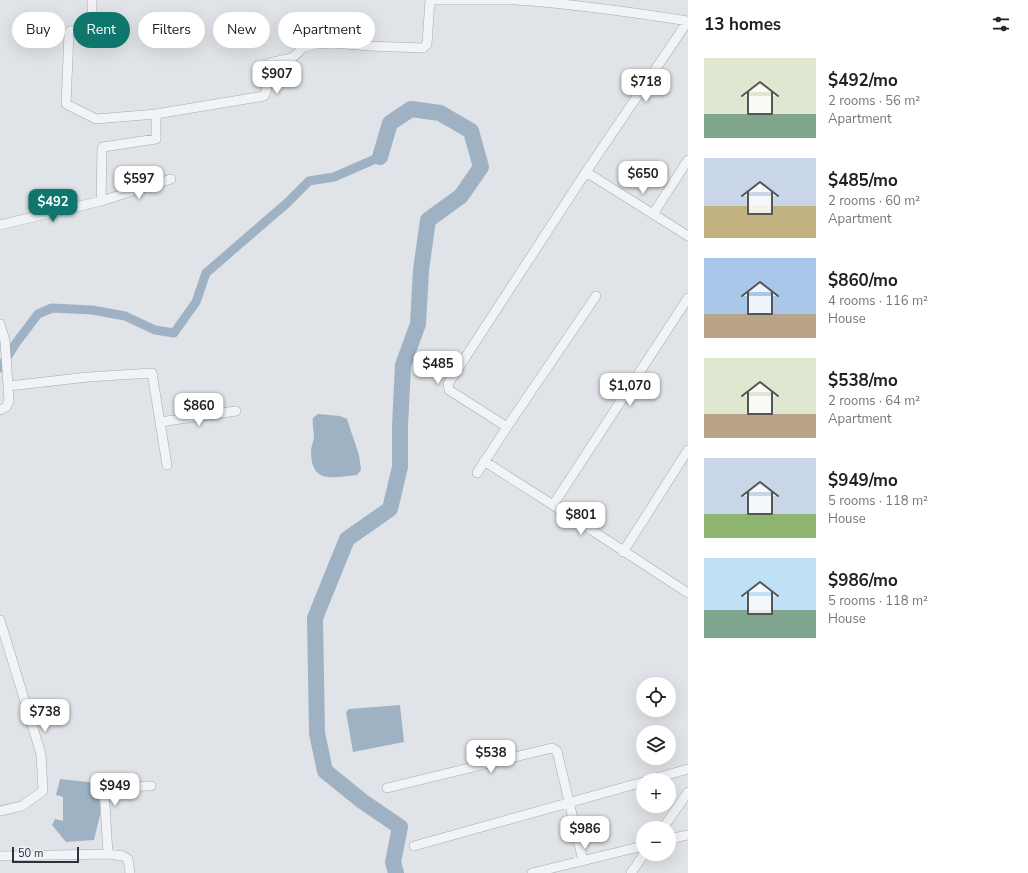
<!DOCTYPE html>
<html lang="en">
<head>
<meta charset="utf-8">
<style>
	:root { --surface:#fff; --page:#f6f6f6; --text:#222; --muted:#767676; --accent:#0f766e }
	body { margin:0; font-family:"Nunito Sans",sans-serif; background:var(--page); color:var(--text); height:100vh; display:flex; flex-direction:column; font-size:15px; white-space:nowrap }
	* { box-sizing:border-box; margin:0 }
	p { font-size:13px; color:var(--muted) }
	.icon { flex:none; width:22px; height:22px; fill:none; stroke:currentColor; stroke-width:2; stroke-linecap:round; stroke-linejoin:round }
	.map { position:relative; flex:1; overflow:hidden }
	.sheet { display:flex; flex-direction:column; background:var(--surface); width:340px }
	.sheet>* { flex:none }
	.hud { position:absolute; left:12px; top:12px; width:380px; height:36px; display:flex; gap:8px }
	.buttons { position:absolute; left:636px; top:677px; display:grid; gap:8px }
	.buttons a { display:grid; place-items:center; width:40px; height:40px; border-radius:50%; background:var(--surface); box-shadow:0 4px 16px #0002; font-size:20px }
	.scale { position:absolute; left:12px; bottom:10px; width:67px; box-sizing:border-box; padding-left:4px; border:2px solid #2a323d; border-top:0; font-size:11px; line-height:14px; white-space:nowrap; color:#2a323d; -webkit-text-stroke:3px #eff2f5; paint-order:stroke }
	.price { position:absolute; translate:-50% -34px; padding:0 9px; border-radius:8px; background:#fff; color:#222; font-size:13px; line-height:26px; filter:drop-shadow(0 1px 2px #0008) }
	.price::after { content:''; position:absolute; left:50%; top:24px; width:12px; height:9px; margin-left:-6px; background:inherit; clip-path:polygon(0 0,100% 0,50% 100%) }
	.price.selected { background:var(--accent); color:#fff }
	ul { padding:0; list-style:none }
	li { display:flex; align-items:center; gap:12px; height:100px; padding:0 16px }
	li span { display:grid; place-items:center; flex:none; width:112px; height:80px; border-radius:0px; color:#555 }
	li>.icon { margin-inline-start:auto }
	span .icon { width:48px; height:48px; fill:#fffc; stroke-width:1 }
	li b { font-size:17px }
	h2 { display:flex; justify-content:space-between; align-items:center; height:48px; padding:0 16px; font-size:17px }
	.chip { padding:0 14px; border-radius:18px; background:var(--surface); box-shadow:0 4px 16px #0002; font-size:14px; line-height:36px }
	.chip.selected { background:var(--accent); color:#fff }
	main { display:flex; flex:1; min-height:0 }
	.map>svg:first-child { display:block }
	.water { fill:#9eb2c4 }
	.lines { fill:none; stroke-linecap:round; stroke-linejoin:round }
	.canal { stroke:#9eb2c4; stroke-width:9 }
	.river { stroke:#9eb2c4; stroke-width:16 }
	.minor-casing { stroke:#a6aab1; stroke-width:10 }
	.minor { stroke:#f2f3f6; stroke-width:9 }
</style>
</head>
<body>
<main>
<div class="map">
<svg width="688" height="873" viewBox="0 0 688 873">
	<rect width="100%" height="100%" fill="#e0e3e7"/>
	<path class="water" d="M318 414 340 416 347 419 359 455 361 470 357 475C333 477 311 485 311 451 311 446 314 441 314 436 314 430 312 425 313 418Z
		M400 705 404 742 353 752 346 712 349 709Z
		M60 779 97 783 101 811 94 840 66 842 52 825 55 819 63 821V797L56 795Z"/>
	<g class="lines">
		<path class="canal" d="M0 368 16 343 38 314 52 308 92 310 125 316 155 330 174 333 196 302 206 273 287 203 309 181 334 177 380 157"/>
		<path class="river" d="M380 157 390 123 411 109 440 113 471 131 481 167 461 196 428 220 421 270 418 324 403 365 400 426V467L390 509 347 539 315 618 317 733 325 771 362 801 400 827 393 862 396 873"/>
		<g class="minor-casing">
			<path id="minor" d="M92 0V29L70 31 69 33 66 104 96 119 156 114
				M430 0H513
				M516 0C574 4 631 12 688 21
				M586 172 688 236
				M101 201 102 149 103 147 156 139V114L264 96C269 89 266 76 266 67L269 63 292 58 304 47 317 44 332 43 370 46 423 48 427 44 430 0
				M653 214 688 160
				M0 225 101 201 171 179
				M596 296 507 427 449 390 448 384 586 172 688 21
				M0 324 5 341 9 401 6 407 0 410
				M9 386 88 377 152 373 167 465
				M160 422 236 411
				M484 461 553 505 688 593
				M477 473 507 427
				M553 505 688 298
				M623 552 688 450
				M0 620 41 754 43 791 22 806 0 811
				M649 780 688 769
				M387 788 552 748 557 751 583 861
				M663 828 688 792
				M669 839 688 835
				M414 846 643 782
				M108 854 104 789 106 787 151 786
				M0 856 108 854 123 856 128 859 130 873
				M532 873 643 846
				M631 873 644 854"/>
		</g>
		<use href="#minor" class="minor"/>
	</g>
</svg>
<div class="buttons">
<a><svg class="icon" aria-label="locate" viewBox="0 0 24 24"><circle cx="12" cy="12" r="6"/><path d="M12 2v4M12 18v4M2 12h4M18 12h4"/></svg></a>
<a><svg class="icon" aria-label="layers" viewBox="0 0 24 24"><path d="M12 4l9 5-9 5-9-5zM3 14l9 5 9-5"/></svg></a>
<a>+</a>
<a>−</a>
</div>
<div class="scale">50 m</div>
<b class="price" style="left:277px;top:95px">$907</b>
<b class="price" style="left:646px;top:103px">$718</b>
<b class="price" style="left:643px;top:195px">$650</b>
<b class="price" style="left:139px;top:200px">$597</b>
<b class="price selected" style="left:53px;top:223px">$492</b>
<b class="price" style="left:438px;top:385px">$485</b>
<b class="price" style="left:630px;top:407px">$1,070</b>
<b class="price" style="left:199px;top:427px">$860</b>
<b class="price" style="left:581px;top:536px">$801</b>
<b class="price" style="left:45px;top:733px">$738</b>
<b class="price" style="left:491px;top:774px">$538</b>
<b class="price" style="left:115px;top:807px">$949</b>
<b class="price" style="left:585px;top:850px">$986</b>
<div class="hud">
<a class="chip">Buy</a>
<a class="chip selected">Rent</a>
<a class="chip">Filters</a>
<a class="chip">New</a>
<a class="chip">Apartment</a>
</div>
</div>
<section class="sheet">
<h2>13 homes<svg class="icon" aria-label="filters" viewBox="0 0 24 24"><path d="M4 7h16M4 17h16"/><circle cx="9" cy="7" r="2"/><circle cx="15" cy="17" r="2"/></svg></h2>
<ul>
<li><span style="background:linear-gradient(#dfe7d0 70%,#7fa58c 0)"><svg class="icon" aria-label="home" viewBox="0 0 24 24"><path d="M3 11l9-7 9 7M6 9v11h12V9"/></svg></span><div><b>$492/mo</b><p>2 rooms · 56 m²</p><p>Apartment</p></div></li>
<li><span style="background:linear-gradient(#c9d6e8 60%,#c2b280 0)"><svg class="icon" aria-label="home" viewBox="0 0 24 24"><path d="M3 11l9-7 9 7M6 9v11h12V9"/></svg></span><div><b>$485/mo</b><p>2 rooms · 60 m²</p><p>Apartment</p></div></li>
<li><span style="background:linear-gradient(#a9c7e8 70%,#b9a48a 0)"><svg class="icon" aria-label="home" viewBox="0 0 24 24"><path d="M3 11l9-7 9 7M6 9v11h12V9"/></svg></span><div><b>$860/mo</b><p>4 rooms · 116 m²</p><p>House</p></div></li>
<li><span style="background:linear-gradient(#dfe7d0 70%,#b9a48a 0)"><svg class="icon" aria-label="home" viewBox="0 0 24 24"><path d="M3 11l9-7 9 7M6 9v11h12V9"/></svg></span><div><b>$538/mo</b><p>2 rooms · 64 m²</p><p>Apartment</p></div></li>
<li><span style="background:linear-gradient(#c9d6e8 70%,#8fb573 0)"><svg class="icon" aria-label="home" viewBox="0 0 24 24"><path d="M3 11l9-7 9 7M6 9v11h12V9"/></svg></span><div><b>$949/mo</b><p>5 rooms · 118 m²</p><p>House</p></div></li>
<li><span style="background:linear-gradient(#bfe0f5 65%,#7fa58c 0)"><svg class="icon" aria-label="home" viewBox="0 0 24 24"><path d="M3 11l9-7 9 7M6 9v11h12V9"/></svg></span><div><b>$986/mo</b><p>5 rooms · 118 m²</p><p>House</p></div></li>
</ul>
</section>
</main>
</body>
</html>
